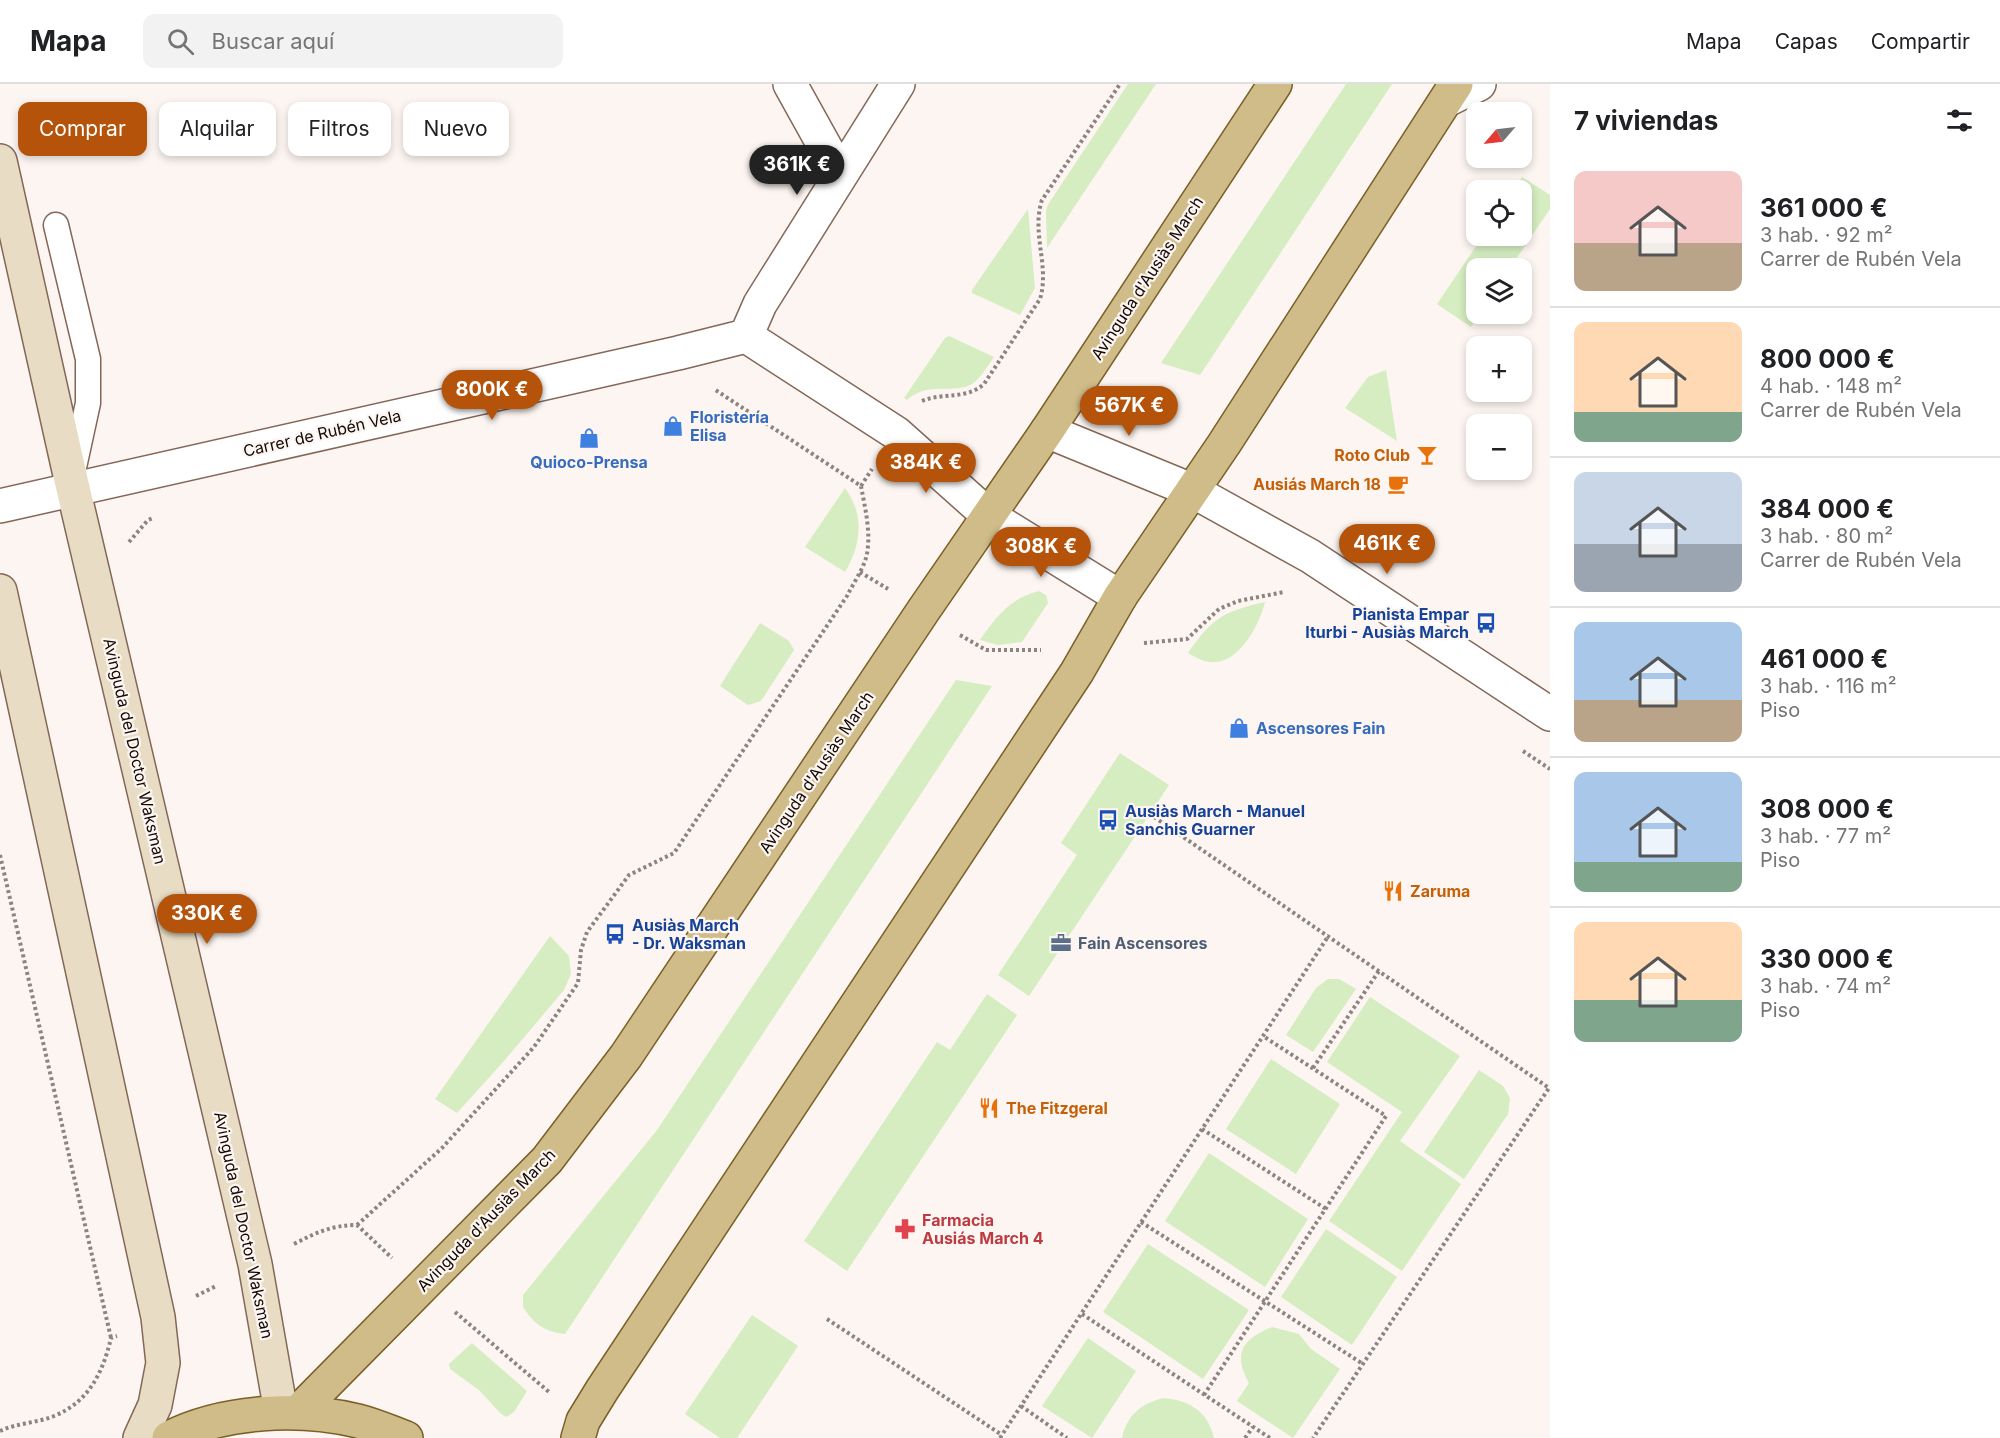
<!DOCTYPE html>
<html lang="es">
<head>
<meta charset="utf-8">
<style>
	:root { --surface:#fff; --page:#f2f2f2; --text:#202124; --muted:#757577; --line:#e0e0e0; --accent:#b45309 }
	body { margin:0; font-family:Inter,sans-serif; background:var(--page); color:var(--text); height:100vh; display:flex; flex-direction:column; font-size:22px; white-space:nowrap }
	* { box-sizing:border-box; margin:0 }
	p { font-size:20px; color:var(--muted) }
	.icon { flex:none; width:33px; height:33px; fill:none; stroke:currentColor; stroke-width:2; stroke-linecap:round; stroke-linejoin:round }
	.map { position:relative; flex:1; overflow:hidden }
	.panel { display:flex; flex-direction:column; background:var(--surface); width:450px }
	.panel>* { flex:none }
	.guide { position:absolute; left:18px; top:18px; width:570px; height:54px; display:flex; gap:12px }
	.needle { width:39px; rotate:242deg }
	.fabs { position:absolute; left:1466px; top:18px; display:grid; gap:12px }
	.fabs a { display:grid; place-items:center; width:66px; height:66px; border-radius:12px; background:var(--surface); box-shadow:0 3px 9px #0003; font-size:30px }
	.price { position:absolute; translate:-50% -51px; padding:0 14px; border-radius:21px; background:var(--accent); color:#fff; font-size:20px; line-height:39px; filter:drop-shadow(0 2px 3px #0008) }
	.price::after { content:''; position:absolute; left:50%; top:36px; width:18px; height:14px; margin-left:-9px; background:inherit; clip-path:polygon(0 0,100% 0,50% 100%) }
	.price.current { background:#222; color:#fff }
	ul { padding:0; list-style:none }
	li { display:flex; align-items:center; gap:18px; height:150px; padding:0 24px }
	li+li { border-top:2px solid var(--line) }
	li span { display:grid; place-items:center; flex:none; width:168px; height:120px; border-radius:12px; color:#555 }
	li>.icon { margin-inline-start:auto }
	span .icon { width:72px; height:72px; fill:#fffc; stroke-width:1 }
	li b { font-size:26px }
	h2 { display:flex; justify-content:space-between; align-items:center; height:72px; padding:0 24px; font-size:26px }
	.tag { padding:0 21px; border-radius:12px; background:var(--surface); box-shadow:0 3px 9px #0003; font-size:21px; line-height:54px }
	.tag.current { background:var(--accent); color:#fff }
	header { display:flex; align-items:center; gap:36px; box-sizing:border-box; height:84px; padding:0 30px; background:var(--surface); border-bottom:2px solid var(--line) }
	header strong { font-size:28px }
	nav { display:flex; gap:33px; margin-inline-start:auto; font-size:21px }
	.search { width:420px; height:54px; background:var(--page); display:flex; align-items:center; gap:15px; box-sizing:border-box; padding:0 21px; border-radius:12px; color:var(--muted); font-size:22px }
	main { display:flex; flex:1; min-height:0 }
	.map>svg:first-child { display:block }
	.green { fill:#d5edc1 }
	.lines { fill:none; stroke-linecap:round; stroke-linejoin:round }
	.service-casing { stroke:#856758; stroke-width:27 }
	.minor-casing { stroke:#856758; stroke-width:36 }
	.secondary-casing { stroke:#856758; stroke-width:36 }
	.primary-casing { stroke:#7a6027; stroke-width:36 }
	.path { stroke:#8d8480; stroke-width:4; stroke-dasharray:3 3; stroke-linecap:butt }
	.service { stroke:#fff; stroke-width:24 }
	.minor { stroke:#fff; stroke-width:33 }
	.secondary { stroke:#e8ddc4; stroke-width:33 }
	.primary { stroke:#d0bc89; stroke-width:33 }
	.labels { text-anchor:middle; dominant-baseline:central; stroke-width:4.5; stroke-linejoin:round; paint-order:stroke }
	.street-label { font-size:16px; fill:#130804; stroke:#fcf5f1 }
	.shop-label { font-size:16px; font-weight:bold; fill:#366cbe; stroke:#fcf5f1; text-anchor:start }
	.food-label { font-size:16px; font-weight:bold; fill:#c56008; stroke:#fcf5f1; text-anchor:end }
	.transit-label { font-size:16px; font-weight:bold; fill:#164399; stroke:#fcf5f1; text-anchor:start }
	.service-label { font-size:16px; font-weight:bold; fill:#4e5e75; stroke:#fcf5f1; text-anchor:start }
	.health-label { font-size:16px; font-weight:bold; fill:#be3a42; stroke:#fcf5f1; text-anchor:start }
</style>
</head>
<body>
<header>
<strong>Mapa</strong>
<div class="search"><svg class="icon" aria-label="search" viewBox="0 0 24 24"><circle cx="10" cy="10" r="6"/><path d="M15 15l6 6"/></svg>Buscar aquí</div>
<nav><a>Mapa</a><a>Capas</a><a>Compartir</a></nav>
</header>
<main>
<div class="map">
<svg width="1550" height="1354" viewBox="0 0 1550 1354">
	<rect width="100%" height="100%" fill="#fcf5f1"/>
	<path class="green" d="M1128 0H1156L1047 164 1046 126 1049 119Z
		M1346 0H1392L1200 291 1161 279Z
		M1522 93 1550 111V125L1510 184H1476V230H1480L1471 243 1437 220 1483 152H1521V106H1513Z
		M1028 125 1035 204 1020 231 972 209V206Z
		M949 252 994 273C987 283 978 300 965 303 944 308 926 299 907 316L904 314 945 254Z
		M1386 286 1397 357 1345 324 1368 293Z
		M845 404C865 431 861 461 845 488L805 463Z
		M1039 507 1046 511 1048 519 1022 558 998 561 980 556C997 532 1009 515 1039 507Z
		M1265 518C1260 539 1241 577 1215 578 1205 579 1197 574 1188 569 1213 533 1223 528 1265 518Z
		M760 539 789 557 794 566 761 617 748 621 720 602Z
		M956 596 992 602 565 1250C545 1248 534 1240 523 1223V1211L657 1046Z
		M1120 669 1169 701 1029 912 998 891 1077 771 1061 759Z
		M550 852 569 872 571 890 564 906 504 977 457 1029 435 1015Z
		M1328 895H1339L1356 905 1313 968 1286 951 1316 904Z
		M987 910 1017 931 847 1187 804 1157 937 958 950 966Z
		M1370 913 1460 972 1400 1057 1461 1100 1402 1187 1329 1137 1402 1028 1327 978Z
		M1271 975 1340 1020 1296 1090 1226 1045Z
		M1479 986 1503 1002 1510 1014 1508 1030 1464 1095 1424 1068Z
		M1209 1069 1308 1135 1265 1203 1165 1137Z
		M1326 1145 1397 1193 1352 1261 1281 1213Z
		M1148 1160 1249 1226 1203 1295 1103 1228Z
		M752 1231 798 1262 737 1354H720L685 1330Z
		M1272 1243 1299 1250 1311 1265 1340 1285 1293 1354 1237 1317 1249 1299C1232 1269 1243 1255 1272 1243Z
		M1088 1254 1136 1287 1092 1354 1042 1322Z
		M472 1259 527 1307 514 1328 506 1333 500 1329 480 1307 450 1285 449 1280Z
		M1163 1314C1189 1316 1208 1327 1214 1354H1122C1127 1331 1141 1320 1163 1314Z"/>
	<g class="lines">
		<g class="service-casing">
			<path id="service" d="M56 141 88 275V319L73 388"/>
		</g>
		<g class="minor-casing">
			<path id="minor" d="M790 0 840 90
				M1447 16 1479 0
				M746 252 760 220 898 0
				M1047 347 1191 406 1310 472 1550 630
				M0 422 678 269 746 252 896 349 989 432 1120 513"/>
		</g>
		<g class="secondary-casing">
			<path id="secondary" d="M0 77 72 400 255 1180 281 1328
				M0 507 158 1233 163 1279 155 1321 140 1354"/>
		</g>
		<g class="primary-casing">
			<path id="primary" d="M298 1328 547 1076 626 972 923 527 1047 347 1275 0
				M169 1354C225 1326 299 1323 358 1337 374 1341 390 1348 406 1354
				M578 1354 583 1337 602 1306 1077 588 1120 513 1224 360 1456 0"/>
		</g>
		<path class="path" d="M922 317C944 308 966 316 984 300L1040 215C1050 182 1031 149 1042 116L1120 0
			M861 402 872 385
			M129 458 148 436 153 434
			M860 488 888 505
			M960 551 986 566H1041
			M1144 559 1187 555 1219 525 1238 517 1284 508
			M1523 667 1550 685
			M1154 733 1549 1004 1313 1354
			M0 771 111 1254
			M1313 984 1379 887
			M1202 1045 1326 1125
			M1141 1138 1363 1280
			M357 1141 442 1064 534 963 578 899 581 866 587 848 629 791 674 769 847 512C853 500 862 487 866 474 872 451 865 424 861 402L714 305
			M294 1160C315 1149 332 1141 357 1141L392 1174
			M196 1212 216 1202
			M455 1228 549 1308
			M1082 1230 1270 1354
			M827 1235 1002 1351
			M1204 1311 1386 1032 1263 952
			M1021 1322 1067 1354
			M0 1347C17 1339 37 1339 54 1332 89 1318 103 1288 111 1254L117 1252
			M1000 1354 1329 851
			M1245 1354 1253 1343"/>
		<use href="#service" class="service"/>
		<use href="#minor" class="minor"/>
		<use href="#secondary" class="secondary"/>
		<use href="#primary" class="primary"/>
	</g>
	<defs>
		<g id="shop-bare" transform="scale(1.62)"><path d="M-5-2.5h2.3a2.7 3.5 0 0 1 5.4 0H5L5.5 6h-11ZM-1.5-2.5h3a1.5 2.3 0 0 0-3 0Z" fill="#3f7fe0" stroke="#fcf5f1" stroke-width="2.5" paint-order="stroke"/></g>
		<g id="bar-bare" transform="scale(1.62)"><path d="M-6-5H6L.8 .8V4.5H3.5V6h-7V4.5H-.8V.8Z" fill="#e8710a" stroke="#fcf5f1" stroke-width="2.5" paint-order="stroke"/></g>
		<g id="cafe-bare" transform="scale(1.62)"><path d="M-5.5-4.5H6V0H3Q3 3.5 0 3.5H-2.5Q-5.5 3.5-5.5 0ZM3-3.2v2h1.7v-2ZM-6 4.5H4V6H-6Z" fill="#e8710a" stroke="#fcf5f1" stroke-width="2.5" paint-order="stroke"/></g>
		<g id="bus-bare" transform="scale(1.62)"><path d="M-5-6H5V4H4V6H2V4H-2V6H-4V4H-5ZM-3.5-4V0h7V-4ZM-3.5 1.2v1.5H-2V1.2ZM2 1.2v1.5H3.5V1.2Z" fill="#1a4fb4" stroke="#fcf5f1" stroke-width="2.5" paint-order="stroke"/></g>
		<g id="restaurant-bare" transform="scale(1.62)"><path d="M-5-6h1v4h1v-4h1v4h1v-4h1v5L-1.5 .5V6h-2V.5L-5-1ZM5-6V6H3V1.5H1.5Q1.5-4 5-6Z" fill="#e8710a" stroke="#fcf5f1" stroke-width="2.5" paint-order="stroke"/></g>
		<g id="office-bare" transform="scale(1.62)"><path d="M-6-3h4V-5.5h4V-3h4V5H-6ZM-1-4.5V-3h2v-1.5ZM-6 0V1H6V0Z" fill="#5c6f8a" stroke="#fcf5f1" stroke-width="2.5" paint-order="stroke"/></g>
		<g id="pharmacy-bare" transform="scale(1.62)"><path d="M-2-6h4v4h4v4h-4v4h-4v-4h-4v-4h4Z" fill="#e0444e" stroke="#fcf5f1" stroke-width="2.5" paint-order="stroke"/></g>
	</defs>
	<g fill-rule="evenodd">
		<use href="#shop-bare" x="673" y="342"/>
		<use href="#shop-bare" x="589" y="354"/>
		<use href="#bar-bare" x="1427" y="371"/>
		<use href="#cafe-bare" x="1398" y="400"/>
		<use href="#bus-bare" x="1486" y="539"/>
		<use href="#shop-bare" x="1239" y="644"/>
		<use href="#bus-bare" x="1108" y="736"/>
		<use href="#restaurant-bare" x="1393" y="807"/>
		<use href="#bus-bare" x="615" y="850"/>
		<use href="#office-bare" x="1061" y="859"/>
		<use href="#restaurant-bare" x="989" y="1024"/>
		<use href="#pharmacy-bare" x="905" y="1145"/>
	</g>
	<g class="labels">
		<g class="street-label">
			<text transform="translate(1147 194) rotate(-57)">Avinguda d'Ausiàs March</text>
			<text transform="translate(322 349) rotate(-13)">Carrer de Rubén Vela</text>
			<text transform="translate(135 667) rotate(77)">Avinguda del Doctor Waksman</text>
			<text transform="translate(816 688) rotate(-56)">Avinguda d'Ausiàs March</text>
			<text transform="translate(486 1136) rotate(-46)">Avinguda d'Ausiàs March</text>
			<text transform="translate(244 1141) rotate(78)">Avinguda del Doctor Waksman</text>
		</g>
		<g class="shop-label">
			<text x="690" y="333">Floristería<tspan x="690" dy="18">Elisa</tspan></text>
			<text x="589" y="378" text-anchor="middle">Quioco-Prensa</text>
			<text x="1256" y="644">Ascensores Fain</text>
		</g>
		<g class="food-label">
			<text x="1410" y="371">Roto Club</text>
			<text x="1381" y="400">Ausiás March 18</text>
			<text x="1410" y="807" text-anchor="start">Zaruma</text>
			<text x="1006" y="1024" text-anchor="start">The Fitzgeral</text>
		</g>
		<g class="transit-label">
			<text x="1469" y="530" text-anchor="end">Pianista Empar<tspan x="1469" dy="18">Iturbi - Ausiàs March</tspan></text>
			<text x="1125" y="727">Ausiàs March - Manuel<tspan x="1125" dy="18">Sanchis Guarner</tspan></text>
			<text x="632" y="841">Ausiàs March<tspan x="632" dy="18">- Dr. Waksman</tspan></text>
		</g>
		<g class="service-label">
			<text x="1078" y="859">Fain Ascensores</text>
		</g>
		<g class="health-label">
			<text x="922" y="1136">Farmacia<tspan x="922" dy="18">Ausiás March 4</tspan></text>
		</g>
	</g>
</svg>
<div class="fabs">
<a><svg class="needle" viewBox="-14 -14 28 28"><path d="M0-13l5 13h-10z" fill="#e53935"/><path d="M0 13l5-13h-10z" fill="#757577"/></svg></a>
<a><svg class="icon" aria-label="locate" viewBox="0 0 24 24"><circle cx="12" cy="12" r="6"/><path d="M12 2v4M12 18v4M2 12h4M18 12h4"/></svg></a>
<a><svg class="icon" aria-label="layers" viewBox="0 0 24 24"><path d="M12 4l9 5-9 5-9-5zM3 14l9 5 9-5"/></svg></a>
<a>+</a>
<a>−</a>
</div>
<b class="price current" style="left:797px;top:112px">361K €</b>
<b class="price" style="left:492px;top:337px">800K €</b>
<b class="price" style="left:1129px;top:353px">567K €</b>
<b class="price" style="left:926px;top:410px">384K €</b>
<b class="price" style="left:1387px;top:491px">461K €</b>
<b class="price" style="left:1041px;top:494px">308K €</b>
<b class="price" style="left:207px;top:861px">330K €</b>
<div class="guide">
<a class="tag current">Comprar</a>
<a class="tag">Alquilar</a>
<a class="tag">Filtros</a>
<a class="tag">Nuevo</a>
</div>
</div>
<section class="panel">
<h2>7 viviendas<svg class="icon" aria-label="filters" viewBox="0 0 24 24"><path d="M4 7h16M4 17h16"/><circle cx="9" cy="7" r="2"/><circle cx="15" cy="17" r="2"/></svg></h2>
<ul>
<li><span style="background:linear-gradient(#f6c9c9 60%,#b9a48a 0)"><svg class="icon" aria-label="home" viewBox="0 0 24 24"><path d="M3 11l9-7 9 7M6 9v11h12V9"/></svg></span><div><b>361 000 €</b><p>3 hab. · 92 m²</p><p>Carrer de Rubén Vela</p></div></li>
<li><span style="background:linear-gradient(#ffd9b3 75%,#7fa58c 0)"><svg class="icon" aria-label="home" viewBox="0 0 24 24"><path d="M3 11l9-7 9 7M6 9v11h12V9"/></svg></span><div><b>800 000 €</b><p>4 hab. · 148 m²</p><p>Carrer de Rubén Vela</p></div></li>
<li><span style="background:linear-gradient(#c9d6e8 60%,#9aa5b1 0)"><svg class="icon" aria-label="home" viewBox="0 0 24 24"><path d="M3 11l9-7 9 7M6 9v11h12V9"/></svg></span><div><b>384 000 €</b><p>3 hab. · 80 m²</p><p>Carrer de Rubén Vela</p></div></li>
<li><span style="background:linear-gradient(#a9c7e8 65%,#b9a48a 0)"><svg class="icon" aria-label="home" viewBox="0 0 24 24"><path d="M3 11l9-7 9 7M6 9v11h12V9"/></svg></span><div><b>461 000 €</b><p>3 hab. · 116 m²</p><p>Piso</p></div></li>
<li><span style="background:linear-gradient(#a9c7e8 75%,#7fa58c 0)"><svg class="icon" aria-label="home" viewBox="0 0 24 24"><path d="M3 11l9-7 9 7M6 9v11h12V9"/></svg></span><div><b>308 000 €</b><p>3 hab. · 77 m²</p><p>Piso</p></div></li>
<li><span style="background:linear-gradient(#ffd9b3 65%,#7fa58c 0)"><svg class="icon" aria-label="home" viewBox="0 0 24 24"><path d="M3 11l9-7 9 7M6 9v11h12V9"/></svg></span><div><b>330 000 €</b><p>3 hab. · 74 m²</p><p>Piso</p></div></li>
</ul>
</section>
</main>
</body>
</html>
